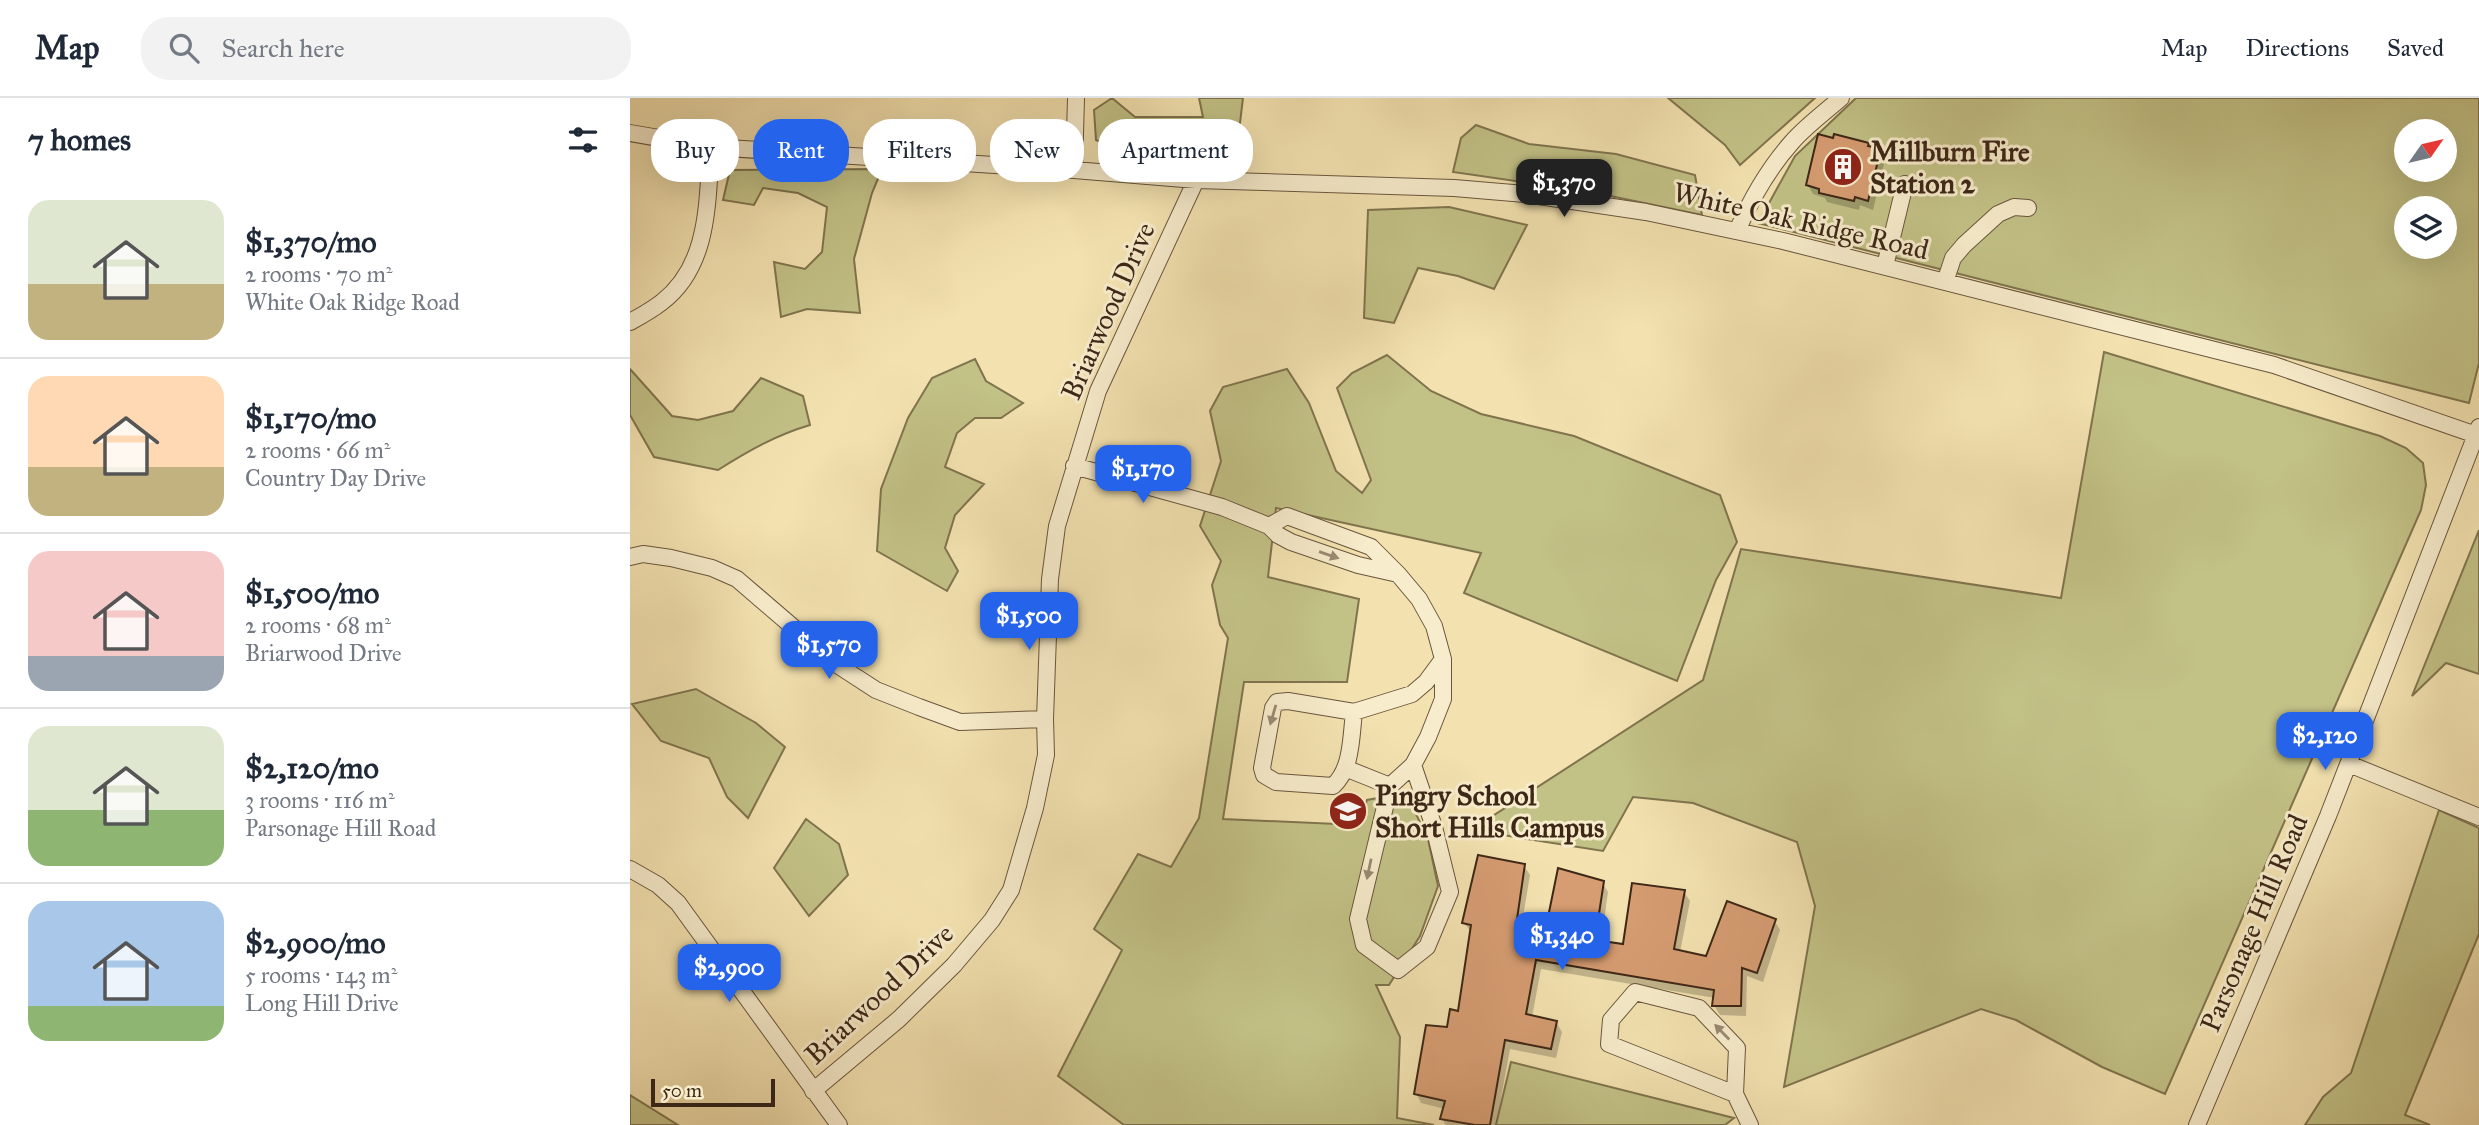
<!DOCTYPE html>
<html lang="en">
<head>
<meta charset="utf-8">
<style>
	:root { --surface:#fff; --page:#f2f2f3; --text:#1f2937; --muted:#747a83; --line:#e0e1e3; --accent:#2563eb }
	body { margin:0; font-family:"IM FELL Great Primer",serif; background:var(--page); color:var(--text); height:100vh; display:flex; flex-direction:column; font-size:26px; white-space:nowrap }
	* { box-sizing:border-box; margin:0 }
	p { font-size:23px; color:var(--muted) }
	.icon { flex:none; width:38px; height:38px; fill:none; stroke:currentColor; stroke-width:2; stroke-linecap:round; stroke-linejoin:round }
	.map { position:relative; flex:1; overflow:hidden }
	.sheet { display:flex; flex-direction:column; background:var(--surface); width:630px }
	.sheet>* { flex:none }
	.banner { position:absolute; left:21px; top:21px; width:665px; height:63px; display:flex; gap:14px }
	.needle { width:46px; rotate:56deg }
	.tools { position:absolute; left:1764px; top:21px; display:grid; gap:14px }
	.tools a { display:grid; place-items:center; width:63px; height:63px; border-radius:50%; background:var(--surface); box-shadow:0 7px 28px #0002; font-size:35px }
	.scale { position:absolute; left:21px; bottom:18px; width:124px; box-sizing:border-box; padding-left:7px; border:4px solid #3d2717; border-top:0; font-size:19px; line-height:24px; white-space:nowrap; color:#3d2717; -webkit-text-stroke:5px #f7eccc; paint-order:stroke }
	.price { position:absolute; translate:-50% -60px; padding:0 16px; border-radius:14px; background:var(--accent); color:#fff; font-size:23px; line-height:46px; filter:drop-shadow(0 2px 4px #0008) }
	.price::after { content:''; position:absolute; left:50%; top:42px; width:21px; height:16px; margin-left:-10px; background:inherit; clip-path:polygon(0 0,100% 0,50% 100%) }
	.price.current { background:#222; color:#fff }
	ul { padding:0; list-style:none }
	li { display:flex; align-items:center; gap:21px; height:175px; padding:0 28px }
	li+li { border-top:2px solid var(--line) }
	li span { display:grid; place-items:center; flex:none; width:196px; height:140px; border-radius:21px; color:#555 }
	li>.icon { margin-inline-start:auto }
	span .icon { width:84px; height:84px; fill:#fffc; stroke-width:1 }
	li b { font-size:30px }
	h2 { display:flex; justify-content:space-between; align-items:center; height:84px; padding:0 28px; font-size:30px }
	.chip { padding:0 24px; border-radius:28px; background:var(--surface); box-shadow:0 7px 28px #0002; font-size:24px; line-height:63px }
	.chip.current { background:var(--accent); color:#fff }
	header { display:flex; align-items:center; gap:42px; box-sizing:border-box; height:98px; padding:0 35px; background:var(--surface); border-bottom:2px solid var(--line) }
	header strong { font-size:33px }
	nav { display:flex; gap:38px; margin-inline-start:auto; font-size:24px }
	.search { width:490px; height:63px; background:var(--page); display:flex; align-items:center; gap:18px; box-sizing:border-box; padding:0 24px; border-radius:28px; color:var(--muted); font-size:26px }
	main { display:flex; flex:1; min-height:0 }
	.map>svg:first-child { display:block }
	.green { fill:#c2c186; stroke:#80744e; stroke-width:2; fill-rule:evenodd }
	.shadow { fill:#0003 }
	.building { fill:#d69c72; stroke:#3d2717; stroke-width:2 }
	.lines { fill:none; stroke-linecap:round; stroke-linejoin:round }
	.minor-casing { stroke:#6a563d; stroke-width:18 }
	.minor { stroke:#f7eccc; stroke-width:16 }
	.oneway { fill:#9a8a72 }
	.labels { text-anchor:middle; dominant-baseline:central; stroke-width:6; stroke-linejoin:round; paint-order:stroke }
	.poi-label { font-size:28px; font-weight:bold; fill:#3d2717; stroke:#f7eccc; text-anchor:start }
	.street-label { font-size:28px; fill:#3d2717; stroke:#f7eccc }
</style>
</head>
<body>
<header>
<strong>Map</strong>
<div class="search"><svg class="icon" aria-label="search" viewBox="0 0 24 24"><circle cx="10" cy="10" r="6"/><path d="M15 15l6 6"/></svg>Search here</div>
<nav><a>Map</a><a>Directions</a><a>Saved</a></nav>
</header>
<main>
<section class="sheet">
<h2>7 homes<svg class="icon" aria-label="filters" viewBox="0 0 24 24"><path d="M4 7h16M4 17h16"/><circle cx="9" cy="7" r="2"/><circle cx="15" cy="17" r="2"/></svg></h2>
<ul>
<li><span style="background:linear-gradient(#dfe7d0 60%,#c2b280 0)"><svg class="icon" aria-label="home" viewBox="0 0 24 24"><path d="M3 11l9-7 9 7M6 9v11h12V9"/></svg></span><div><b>$1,370/mo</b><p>2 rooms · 70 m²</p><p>White Oak Ridge Road</p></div></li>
<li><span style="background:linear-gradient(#ffd9b3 65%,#c2b280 0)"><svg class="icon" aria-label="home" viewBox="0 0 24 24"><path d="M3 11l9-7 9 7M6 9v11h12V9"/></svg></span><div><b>$1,170/mo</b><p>2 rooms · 66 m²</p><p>Country Day Drive</p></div></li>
<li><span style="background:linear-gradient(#f6c9c9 75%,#9aa5b1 0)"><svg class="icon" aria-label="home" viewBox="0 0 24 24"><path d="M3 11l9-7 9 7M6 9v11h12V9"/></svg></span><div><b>$1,500/mo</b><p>2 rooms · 68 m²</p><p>Briarwood Drive</p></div></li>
<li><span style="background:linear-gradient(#dfe7d0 60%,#8fb573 0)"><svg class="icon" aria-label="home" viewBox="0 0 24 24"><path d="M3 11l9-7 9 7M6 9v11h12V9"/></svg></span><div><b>$2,120/mo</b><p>3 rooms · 116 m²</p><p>Parsonage Hill Road</p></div></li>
<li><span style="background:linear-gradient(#a9c7e8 75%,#8fb573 0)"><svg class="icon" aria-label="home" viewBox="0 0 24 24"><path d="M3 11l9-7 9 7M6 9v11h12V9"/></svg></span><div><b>$2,900/mo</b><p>5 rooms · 143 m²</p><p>Long Hill Drive</p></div></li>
</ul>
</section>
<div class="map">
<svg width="1849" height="1027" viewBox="0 0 1849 1027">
	<rect width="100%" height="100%" fill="#f3e2b0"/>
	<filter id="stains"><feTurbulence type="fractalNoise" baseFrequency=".00286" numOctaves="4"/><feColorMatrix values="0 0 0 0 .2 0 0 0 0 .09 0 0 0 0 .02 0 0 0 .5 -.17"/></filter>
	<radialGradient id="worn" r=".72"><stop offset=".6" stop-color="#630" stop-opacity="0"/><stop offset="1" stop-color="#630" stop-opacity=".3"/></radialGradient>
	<path class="green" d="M482 0 505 19H573L569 0H613L606 58 522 66 466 42 464 12Z
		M1038 0H1185L1110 67 1095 47Z
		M1226 0H1849V265L1839 305 1128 125 1165 58ZM1776 33H1815V72H1776ZM1776 110H1815V149H1776Z
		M846 27 899 46 986 56 1065 77 1072 117 961 94 823 74 831 40Z
		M252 71 242 95 224 161 230 215 177 211 151 219 144 164 175 171 192 154 197 109 168 95 133 90 124 107 93 102 100 72Z
		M819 109 897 127 864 191 828 178 788 170 764 225 734 220 738 112Z
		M1474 254 1750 338 1776 350 1793 365 1796 387 1791 412 1535 996 1472 969 1386 922 1351 911 1154 989 1185 808 1167 744 1063 705 1003 699 973 753 841 732 1073 582 1111 451 1431 500Z
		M757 257 801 293 851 316 944 338 1090 397 1107 444 1086 482 1047 583 834 495 851 455 646 410 638 479 729 501 717 584H614L593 721 729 727 737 702 776 695 798 741 808 788 790 838 759 887H746L770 939 767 1020 804 1027H494L428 978 492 852 464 831 508 756 541 769 569 720 598 540 590 527 582 487 591 463 570 428 591 363 580 313 593 289 657 271 679 305 706 373 732 395 741 382 707 290 722 275Z
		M345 261 356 283 393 305 371 320H345L327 335 315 369 354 386 325 417 315 450 328 473 317 493 247 453 251 391 278 320 302 280Z
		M0 271 42 318 68 322 103 313 131 280 173 298 180 327C146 337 118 353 88 372L24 359 0 317Z
		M1849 432V576L1816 565 1782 598Z
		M66 591 126 625 155 649 118 720 97 699 79 660 31 643 2 606Z
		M1809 712 1849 730V836L1775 1017 1800 1027H1675L1693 999 1721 975Z
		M176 721 209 746 218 777 179 818 144 770Z
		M881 964 1104 1020 1095 1027H866Z
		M0 997 48 1027H0Z"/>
	<path class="shadow" d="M1238 46 1240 50 1249 52 1255 62 1243 112 1230 107 1229 112 1197 104 1195 100 1183 96 1178 87Z
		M894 768 900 777 891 831 917 836 972 784 978 794 971 844 994 848 1054 794 1060 803 1050 854 1077 860 1144 822 1150 832 1133 884 1117 878 1116 918 1090 917 1084 907 1085 900 911 871 902 919 926 924 932 934 926 960 880 951 866 1027H816L812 1021 815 1011 791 1005 786 995 818 930 830 915 842 835 834 825Z"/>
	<path class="building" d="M1188 36 1203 40 1204 36 1239 45 1238 48 1251 51 1238 103 1225 99 1224 103 1189 95V91L1176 87Z
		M848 757 895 766 886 828 915 834 928 770 974 783 965 842 993 846 1002 785 1055 792 1044 851 1076 858 1097 803 1146 821 1127 875 1112 870 1111 908H1082L1084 892 906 862 896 916 927 923 921 951 875 942 860 1027H845L810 1021 815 1003 784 996 796 927 817 929 820 911 828 913 841 827 832 825Z"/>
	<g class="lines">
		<g class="minor-casing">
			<path id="minor" d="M0 35 81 49 444 72 566 82 824 90 895 96 1016 114 1153 143 1644 267 1849 338
				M444 72 446 0
				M1107 133C1121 101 1138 71 1162 44 1176 28 1195 14 1211 0
				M1255 168 1275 86
				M1315 184 1323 160 1334 147 1368 116 1384 109 1398 110
				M0 224C11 218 22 212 32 204 80 167 77 103 81 49
				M444 368 592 409 639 428 648 437 661 444 728 467 768 476 741 449 657 418 639 428
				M0 459 13 456 41 460 82 470 107 481 206 566 246 592 289 609 330 624 415 621
				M768 476 789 501 804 528 813 561V601L798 639 783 667 760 688 728 821 734 847 768 872 797 849 820 794 804 729 783 667
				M724 614C721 639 722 671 703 688L646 684 634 677 632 670 643 610 647 604 658 603 724 614 782 596 796 584 813 561
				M1719 666 1849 719
				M715 670 760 688
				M0 771 28 787 48 805 209 1027
				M183 993 269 921 324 867 362 822 381 792 405 710 416 657 415 621 420 481 427 428 468 293 566 82
				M1105 996 979 946 981 922 1005 894 1069 910 1107 950 1105 996 1120 1027
				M1567 1027 1698 718 1849 329"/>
		</g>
		<use href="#minor" class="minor"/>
	</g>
	<defs><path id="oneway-solid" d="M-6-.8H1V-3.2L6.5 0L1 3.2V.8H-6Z" transform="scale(1.75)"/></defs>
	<g class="oneway">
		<use href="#oneway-solid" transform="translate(699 457) rotate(19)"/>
		<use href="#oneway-solid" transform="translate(643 617) rotate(106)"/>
		<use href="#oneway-solid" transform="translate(739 771) rotate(102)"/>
		<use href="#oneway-solid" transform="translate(1092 934) rotate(-134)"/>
	</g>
	<defs>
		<g id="building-disc" transform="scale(2.0125)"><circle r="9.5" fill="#8f2418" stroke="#f7eccc"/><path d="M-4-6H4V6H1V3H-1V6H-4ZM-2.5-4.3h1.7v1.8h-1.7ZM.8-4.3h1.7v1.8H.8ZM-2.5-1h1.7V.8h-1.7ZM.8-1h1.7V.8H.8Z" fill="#fff"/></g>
		<g id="school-disc" transform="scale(2.0125)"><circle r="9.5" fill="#8f2418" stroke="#f7eccc"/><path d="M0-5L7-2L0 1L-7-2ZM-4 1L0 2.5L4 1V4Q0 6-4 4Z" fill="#fff"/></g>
	</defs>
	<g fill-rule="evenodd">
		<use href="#building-disc" x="1213" y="69"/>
		<use href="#school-disc" x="718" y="713"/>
	</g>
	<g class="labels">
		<g class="poi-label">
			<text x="1240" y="53">Millburn Fire<tspan x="1240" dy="32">Station 2</tspan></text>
			<text x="745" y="697">Pingry School<tspan x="745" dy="32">Short Hills Campus</tspan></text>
		</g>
		<g class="street-label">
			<text transform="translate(1171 123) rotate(13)">White Oak Ridge Road</text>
			<text transform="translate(478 213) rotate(-66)">Briarwood Drive</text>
			<text transform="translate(1624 825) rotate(-67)">Parsonage Hill Road</text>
			<text transform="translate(249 896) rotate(-43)">Briarwood Drive</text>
		</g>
	</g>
	<rect width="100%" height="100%" filter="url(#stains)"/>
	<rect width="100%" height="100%" fill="url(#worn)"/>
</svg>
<div class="tools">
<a><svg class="needle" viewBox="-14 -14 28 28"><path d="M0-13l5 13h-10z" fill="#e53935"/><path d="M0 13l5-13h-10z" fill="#747a83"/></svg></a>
<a><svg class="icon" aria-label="layers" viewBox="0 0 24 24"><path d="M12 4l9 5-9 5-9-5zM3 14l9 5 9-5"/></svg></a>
</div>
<div class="scale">50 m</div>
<b class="price current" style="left:934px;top:121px">$1,370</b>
<b class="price" style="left:513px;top:407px">$1,170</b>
<b class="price" style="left:399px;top:554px">$1,500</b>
<b class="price" style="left:199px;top:583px">$1,570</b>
<b class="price" style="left:1695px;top:674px">$2,120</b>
<b class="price" style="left:932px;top:874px">$1,340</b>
<b class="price" style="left:99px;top:906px">$2,900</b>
<div class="banner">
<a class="chip">Buy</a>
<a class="chip current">Rent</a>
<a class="chip">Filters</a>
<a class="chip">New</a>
<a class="chip">Apartment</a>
</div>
</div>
</main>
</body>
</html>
